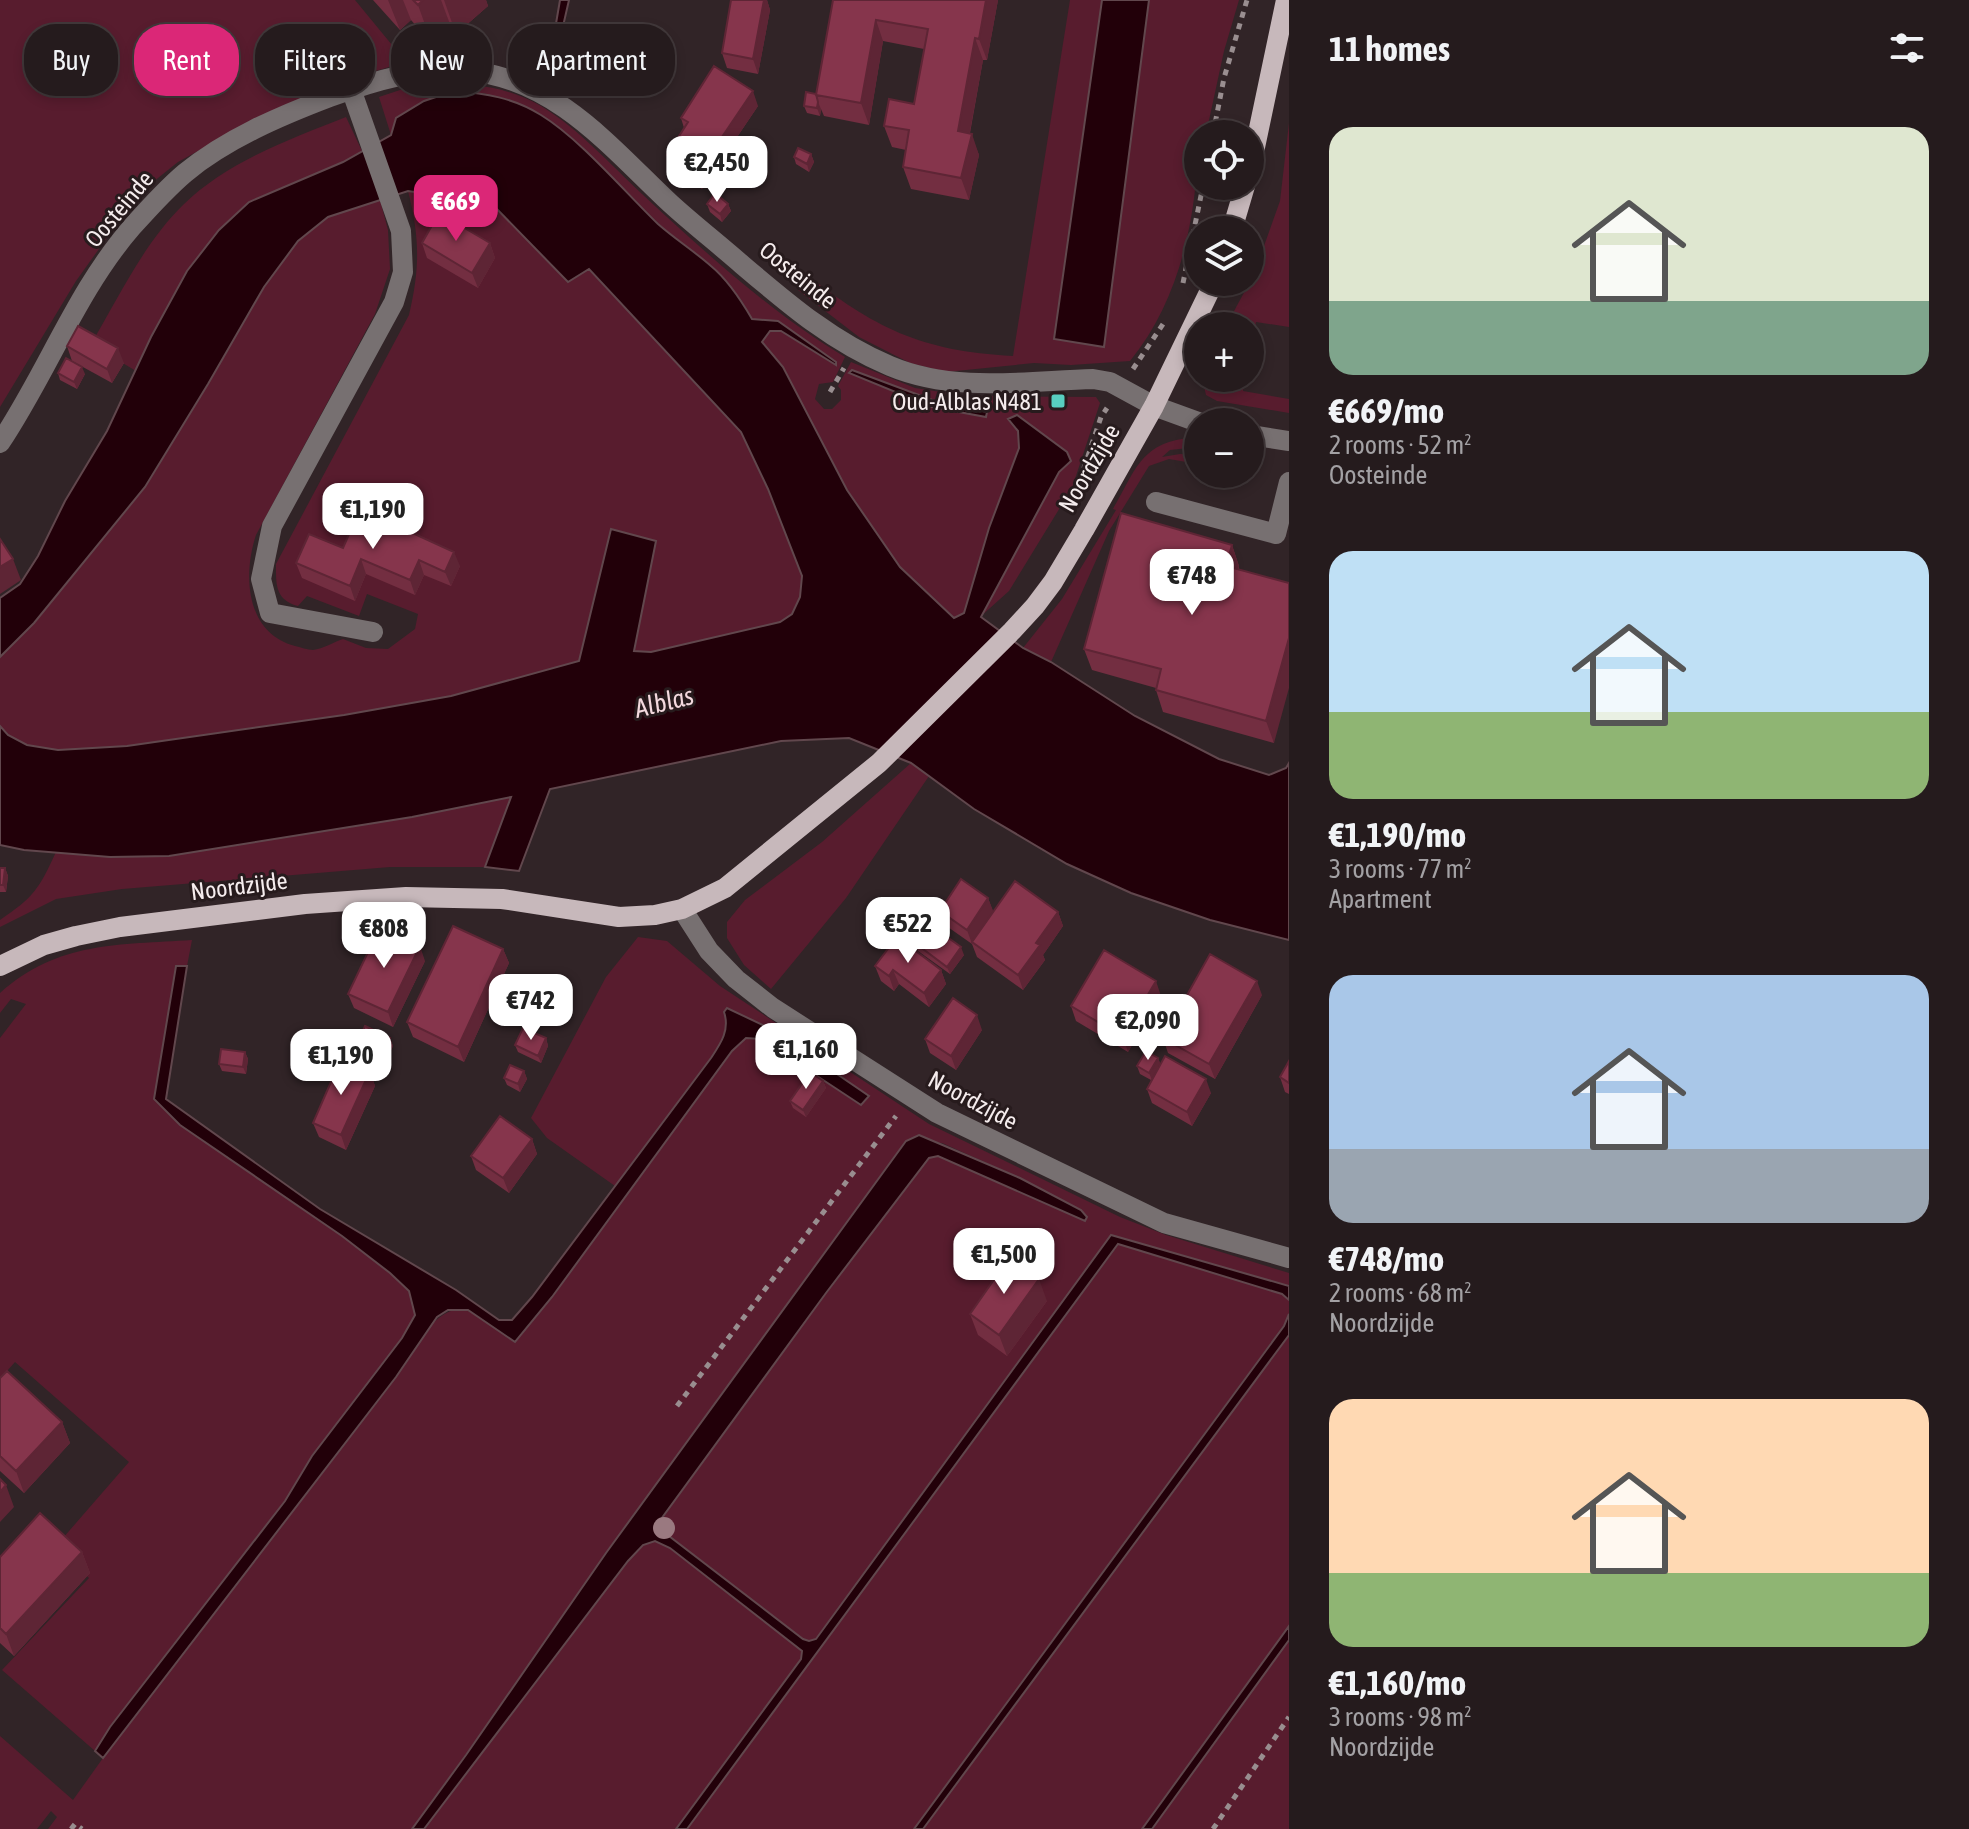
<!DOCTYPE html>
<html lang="en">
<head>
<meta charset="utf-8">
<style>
	:root { --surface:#251b1d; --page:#2d2426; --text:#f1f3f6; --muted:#a3a1a4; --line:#42393b; --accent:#db2777 }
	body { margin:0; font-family:"Asap Condensed",sans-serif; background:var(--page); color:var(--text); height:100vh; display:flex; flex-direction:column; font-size:30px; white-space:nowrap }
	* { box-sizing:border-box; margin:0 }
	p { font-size:26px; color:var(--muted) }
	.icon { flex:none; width:44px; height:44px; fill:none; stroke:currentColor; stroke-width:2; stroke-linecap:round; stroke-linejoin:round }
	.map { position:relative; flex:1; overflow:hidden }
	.details { display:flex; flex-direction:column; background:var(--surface); width:680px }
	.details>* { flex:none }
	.banner { position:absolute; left:24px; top:24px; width:760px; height:72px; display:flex; gap:16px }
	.fabs { position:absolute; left:1184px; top:120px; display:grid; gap:16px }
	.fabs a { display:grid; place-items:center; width:80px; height:80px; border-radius:50%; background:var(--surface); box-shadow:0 4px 12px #0003,0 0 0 2px var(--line); font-size:40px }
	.price { position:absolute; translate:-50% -68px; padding:0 18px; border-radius:16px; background:#fff; color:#222; font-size:26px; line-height:52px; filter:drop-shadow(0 2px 4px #0008) }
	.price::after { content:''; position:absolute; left:50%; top:48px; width:24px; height:18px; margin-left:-12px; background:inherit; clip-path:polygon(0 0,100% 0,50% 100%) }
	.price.on { background:var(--accent); color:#fff }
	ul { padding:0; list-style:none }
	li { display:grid; align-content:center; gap:16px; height:424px; padding:0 40px }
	li span { display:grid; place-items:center; height:248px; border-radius:24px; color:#555 }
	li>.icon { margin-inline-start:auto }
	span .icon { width:144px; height:144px; fill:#fffc; stroke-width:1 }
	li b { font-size:34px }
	h2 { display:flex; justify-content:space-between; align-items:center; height:96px; padding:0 40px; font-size:34px }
	.tag { padding:0 28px; border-radius:32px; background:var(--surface); box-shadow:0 4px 12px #0003,0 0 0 2px var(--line); font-size:28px; line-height:72px }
	.tag.on { background:var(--accent); color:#fff }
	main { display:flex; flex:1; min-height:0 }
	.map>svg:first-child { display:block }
	.green { fill:#581c2e }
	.water { fill:#220009; stroke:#61474d; stroke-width:2 }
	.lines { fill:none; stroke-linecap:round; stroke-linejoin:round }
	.path { stroke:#998e90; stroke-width:5; stroke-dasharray:6 6; stroke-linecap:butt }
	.minor { stroke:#777071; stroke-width:20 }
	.major { stroke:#c7b8bb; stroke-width:20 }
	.tree { fill:#9a7980 }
	.wall { fill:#732e41 }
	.shaded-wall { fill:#5e2535 }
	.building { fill:#86354c; stroke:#5e2535; stroke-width:2 }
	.poi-dot { fill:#58cec0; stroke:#271b1d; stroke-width:3 }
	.labels { text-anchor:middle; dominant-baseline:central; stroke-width:6; stroke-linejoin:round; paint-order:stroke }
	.street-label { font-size:24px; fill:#f5eced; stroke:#271b1d }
	.poi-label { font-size:24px; fill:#f5eced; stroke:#271b1d; text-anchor:end }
	.water-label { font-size:26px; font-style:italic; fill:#f3d9de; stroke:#271b1d }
</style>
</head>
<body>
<main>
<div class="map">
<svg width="1289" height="1829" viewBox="0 0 1289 1829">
	<rect width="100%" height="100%" fill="#312427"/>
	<path class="green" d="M0 0H355L406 62 335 83 240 128 178 162 153 182 119 221 76 281 0 407Z
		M1070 0H1102L1054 338 1104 347 1149 0H1239L1224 51 1206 134H1198C1198 213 1181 299 1130 361L1071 365 1034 363 946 372 910 363 859 337 798 290 803 272C875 328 920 351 1013 356Z
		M436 83C473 83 508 87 541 106 579 129 610 164 642 194 706 253 770 312 845 357L833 382 819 384 815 399 824 409H832L841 400V390L838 386 851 362 915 388 967 396 1096 397 1100 403 1072 488 1009 591 980 617 1059 471 1071 461 1067 452 1017 415 1019 448 989 528 964 613 955 618 900 567 847 490 783 367 762 343 770 331H781L835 365 778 321 752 319 742 301 714 268 661 226 578 146 543 116 511 100 483 93 391 135 379 97 409 87Z
		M346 117 362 151 187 271 136 371 91 344C119 297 144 243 183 205 227 162 290 139 346 117Z
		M1289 123V327L1256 322 1250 353V326H1226L1254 274 1280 201Z
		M408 191 492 204 568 282 588 269 741 432 768 489 802 576 800 597 792 614 780 622 720 637 651 652 633 651 579 661 451 696 344 715 127 746 58 750 27 745 7 735 0 726V657L84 562 145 487 208 384 264 287 298 241 328 217 380 200 388 230 390 269 375 314 256 535C243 574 245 633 295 646 300 647 308 650 313 650 323 649 334 642 343 639L366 648 388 649 415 629 418 614 367 594 359 616 307 596 298 606C275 600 276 584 276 564L409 315C420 268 420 238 408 191Z
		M1202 378H1245L1243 391 1289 399V413L1217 401 1206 395Z
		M1189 438 1198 439V447L1170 450 1162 457 1180 454 1198 455V464L1169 459 1149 466 1109 531 1051 662 1023 648 1062 599 1116 510 1113 509C1135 472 1140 443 1189 438Z
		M911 763 929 776 846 898 771 989 744 965 727 938V922L745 900 822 842Z
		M512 797 485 867H390L122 889 56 899 0 927V920C34 897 39 889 56 852L110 857 169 856 412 817Z
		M638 937 667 941 720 986 929 1124 1120 1217 1166 1235 1289 1273V1286L1111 1236 816 1639 809 1641 803 1639 656 1527 826 1293 929 1158 938 1156 1081 1210 1020 1178 942 1143 906 1141 412 1829H48L57 1817 51 1811 37 1829H0V1736L73 1800 103 1758 396 1377C411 1355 436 1300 468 1311 485 1316 500 1333 515 1341L552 1297 732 1051 746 1038 761 1039 860 1105 868 1097 727 1021 724 1039 711 1058 615 1186 547 1138 531 1118 606 977Z
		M192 940 187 966H176L154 1099 180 1125 342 1236 390 1273 409 1291 415 1315 402 1338 312 1456 285 1501 110 1727 95 1751 2 1670 89 1578 56 1546 129 1462 15 1362 0 1379V1038L26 1004 11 999 0 1013V993C58 941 119 945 192 940Z
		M1119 1244 1282 1294 1289 1300V1314L1284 1325 914 1829H687Z
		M1289 1335V1626L1142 1829H923Z
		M655 1541 670 1548 802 1650 801 1659 676 1829H424L628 1561 643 1545Z
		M1289 1640V1829H1152Z"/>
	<path class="water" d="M560 0H569L561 35 597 79 591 86 552 47Z
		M1102 0H1149L1104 347 1054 339Z
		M454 91C485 93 514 98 541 115 580 139 624 191 658 224 675 239 694 251 711 266 728 280 741 300 752 319L778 321 836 362V365L781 331H770L762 342 783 367 847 490 900 567 954 618 964 613 989 528 1019 448 1018 431 1008 419 1017 415 1067 452 1071 461 1059 472 981 617 1023 648 1051 662 1135 716 1219 759 1269 775 1286 768 1289 763V940L1210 920 1131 893 1067 864 974 809 911 763 849 738 781 741 550 789 519 871 485 867 511 797 412 817 169 856 110 857 24 850 0 845V726L8 735 27 745 58 750 127 746 344 715 451 696 579 661 611 529 656 541 634 651 651 652 780 622 792 614 800 597 802 576 768 489 741 432 589 269 568 282 492 204 408 191 328 217 298 241 264 287 208 384 145 487 34 623 0 657V598L20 584 38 556 65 501 107 431 151 337 187 271 219 230 249 202 343 162 391 135 396 118 424 101Z
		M852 370 935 401 987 412 986 417 932 407 849 373Z
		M176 966H187L166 1099 320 1209 456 1290 499 1320H512L532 1297 711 1058C721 1043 730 1030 724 1012L727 1008 771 1029 869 1096 861 1105 761 1039 746 1038 732 1051 552 1297 515 1342 468 1310H448L437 1317 396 1377 103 1758 95 1751 110 1727 285 1501 312 1456 402 1338 415 1315 409 1291 390 1273 342 1236 180 1125 154 1099Z
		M919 1135 1020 1178 1081 1210 1087 1217 1085 1221 938 1156 929 1158 826 1293 656 1526 803 1639 809 1641 816 1639 1111 1235 1289 1286V1300L1282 1294 1118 1244 687 1829H676L801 1659 802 1651 670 1548 655 1541 643 1545 628 1561 424 1829H412L466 1755 606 1553 906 1141Z
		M1289 1314V1335L923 1829H914L1284 1326Z
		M1289 1626V1640L1152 1829H1142Z"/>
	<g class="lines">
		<path class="path" d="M1213 134 1224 78 1247 0
			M1183 283 1203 186
			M1133 369 1163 324
			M830 392 844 368
			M1080 480 1101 417 1107 408
			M677 1406 896 1116
			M71 1829 75 1824 82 1829
			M1213 1829 1289 1717"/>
		<path class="minor" d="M351 89 401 231 403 272 394 302 272 526 261 579 270 613 373 632
			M1250 435 1289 441
			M0 443C47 373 77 290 132 227 149 208 166 189 185 173 226 139 280 116 330 97 373 81 423 66 470 71 557 80 611 148 671 204 693 224 716 242 739 262 786 302 832 342 890 366 954 393 1026 381 1093 379L1110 382 1154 406 1198 422
			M1156 502 1276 534 1289 482
			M682 909 709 951 736 979 773 1008 937 1113 1164 1223 1289 1258"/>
		<path class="major" d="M1250 171 1286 0
			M1232 230 1245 186
			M0 966 44 945 76 936 120 927 305 904 406 897 502 899 619 917 655 915 682 909 725 888 879 763 1012 631 1035 606 1053 582 1084 530 1154 406 1214 282"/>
	</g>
	<circle class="tree" cx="664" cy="1528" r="11"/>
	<path class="wall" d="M373 0H486L488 6 456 34 451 27 432 44 411 20 400 30Z
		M731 0H767L770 10 758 74 727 68 722 53Z
		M833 0H998L987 60H983L970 133 979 155 969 200 911 189 903 167 906 150 892 147 884 126 914 104 924 49 883 41 869 125 824 116 821 109 820 116 807 113 804 106 816 94Z
		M758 106 702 189 673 169 667 155 684 128 681 118Z
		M811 154 814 162 809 172 796 164 794 157Z
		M707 204H728L731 211 722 222 710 212Z
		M422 243H490L495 258 478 288 427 258Z
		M67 346 124 363 112 383 72 361Z
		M58 373 85 374 77 389 60 380Z
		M1232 545 1239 566V569L1274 743 1163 712 1156 690V688L1092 670 1084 649Z
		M343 548 460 566 451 586 424 575 415 595 366 574 355 601 302 578 296 563Z
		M0 868H5L8 876 6 892H0Z
		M988 898 993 912H1058L1063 926 1043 955 1045 960 1023 990 977 957 972 944 945 925 940 911Z
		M915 943 964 955 950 974 918 951Z
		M503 949 509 963 464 1062 413 1037 407 1022Z
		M425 961 393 1027 354 1008 348 994Z
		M875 966 941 970 946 984 929 1007 899 984 894 991 881 981Z
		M1262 995 1215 1079 1168 1053 1163 1038Z
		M1161 996 1128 1052 1076 1021 1071 1006Z
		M982 1030 956 1070 930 1053 925 1039Z
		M390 1038 393 1046 382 1069 356 1058 354 1050Z
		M546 1038 548 1046 541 1063 518 1052 515 1045Z
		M245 1052 248 1059 246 1074 222 1071 219 1064Z
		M1158 1058 1160 1064 1211 1093 1192 1126 1152 1103 1147 1089 1151 1080 1140 1074 1137 1066Z
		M1289 1061V1094L1285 1092 1280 1077Z
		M370 1071 375 1086 346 1150 319 1137 313 1123Z
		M524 1071 527 1079 520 1092 507 1085 504 1078Z
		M823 1081 826 1088 806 1117 793 1108 790 1101Z
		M532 1139 537 1154 509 1193 476 1170 471 1156Z
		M1047 1301 1007 1356 978 1335 970 1314Z
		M0 1378 62 1422 70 1443 24 1493 0 1471Z
		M82 1552 90 1573 14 1656 0 1643V1557Z"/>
	<path class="shaded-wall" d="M388 0H403L411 20 400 30Z
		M423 0H441L451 27 432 44 418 5Z
		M444 0H486L488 6 456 34Z
		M764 0H767L770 10 758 74 753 59Z
		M986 0H998L987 60 979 39Z
		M876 20 883 41 869 125 861 103Z
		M975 38 983 60 966 153 958 131Z
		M753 91 758 106 702 189 697 174Z
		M818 102 821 109 820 116 817 108Z
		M972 134 979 155 969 200 961 178Z
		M811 154 814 162 809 172 807 164Z
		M728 204 731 211 722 222 720 214Z
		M490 243 495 258 478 288 472 273Z
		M118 348 124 363 112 383 107 369Z
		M82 367 85 374 77 389 74 382Z
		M1232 545 1239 566 1234 587 1226 566Z
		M454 552 460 566 451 586 445 572Z
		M13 559 21 580 0 594V567Z
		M361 559 366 574 355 601 350 586Z
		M419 560 424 575 415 595 410 580Z
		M1289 638V688L1274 743 1266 721Z
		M5 868 8 876 6 892 3 885Z
		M988 898 994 913 972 944 967 930Z
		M1058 912 1063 926 1043 955 1045 960 1023 990 1018 975 1036 943Z
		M420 946 425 961 393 1027 388 1012Z
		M961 947 964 955 950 974 947 967Z
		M503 949 509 963 464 1062 458 1047Z
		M893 970 899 984 894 991 889 976Z
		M941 970 946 984 929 1007 924 993Z
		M1156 981 1161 996 1128 1052 1123 1037Z
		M1257 981 1262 995 1215 1079 1209 1064Z
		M977 1015 982 1030 956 1070 951 1056Z
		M390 1038 393 1046 382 1069 379 1062Z
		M546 1038 548 1046 541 1063 538 1056Z
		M245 1052 248 1059 246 1074 243 1067Z
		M1158 1058 1161 1065 1152 1080 1149 1073Z
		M370 1071 375 1086 346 1150 341 1135Z
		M524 1071 527 1079 520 1092 518 1084Z
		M1206 1079 1211 1093 1192 1126 1187 1112Z
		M823 1081 826 1088 806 1117 803 1110Z
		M532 1139 537 1154 509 1193 503 1178Z
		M1039 1279 1047 1301 1007 1356 999 1335Z
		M62 1422 70 1443 24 1493 16 1471Z
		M6 1485 14 1507 0 1522V1492Z
		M82 1552 90 1573 14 1656 6 1634Z"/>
	<path class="building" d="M413 0H423L418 5Z
		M731 0H764L753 59 722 53Z
		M833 0H986L979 39 975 38 958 131 972 134 961 178 903 167 909 130 884 126 889 99 914 104 928 29 876 20 861 103 816 95Z
		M714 66 753 91 697 174 667 155 688 122 681 118Z
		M806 92 816 94 818 102 817 108 804 106Z
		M798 148 811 154 807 164 794 157Z
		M715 193 728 204 720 214 707 204Z
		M439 213 490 243 472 273 422 243Z
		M78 326 118 348 107 369 67 346Z
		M66 358 82 367 74 382 58 373Z
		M360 509 454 552 445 572 419 560 410 580 361 559 350 586 296 563 309 534 343 548Z
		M1121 513 1232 545 1226 566 1289 583V638L1266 721 1156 690 1161 669 1084 649Z
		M0 539 13 559 0 567Z
		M0 868H5L3 885H0Z
		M961 879 988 898 967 930 940 911Z
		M1015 881 1058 912 1036 943 1040 945 1018 975 972 942Z
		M929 924 961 947 947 967 915 943Z
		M453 926 503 949 458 1047 407 1022Z
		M380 927 420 946 388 1012 348 994Z
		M897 937 941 970 924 993 893 970 889 976 875 966Z
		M1104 950 1156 981 1123 1037 1071 1006Z
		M1210 954 1257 981 1209 1064 1163 1038Z
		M953 998 977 1015 951 1056 925 1039Z
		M365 1026 390 1038 379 1062 354 1050Z
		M523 1028 546 1038 538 1056 515 1045Z
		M221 1049 245 1052 243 1067 219 1064Z
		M1146 1051 1158 1058 1149 1073 1137 1066Z
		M1165 1056 1206 1079 1187 1112 1147 1089Z
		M341 1059 370 1071 341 1135 313 1123Z
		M1289 1061V1083L1280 1077Z
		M510 1065 524 1071 518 1084 504 1078Z
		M810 1072 823 1081 803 1110 790 1101Z
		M500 1116 532 1139 503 1178 471 1156Z
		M1009 1258 1039 1279 999 1335 970 1314Z
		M7 1371 62 1422 16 1471 0 1456V1378Z
		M0 1479 6 1485 0 1492Z
		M40 1513 82 1552 6 1634 0 1628V1557Z"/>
	<rect class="poi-dot" x="1050" y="393" width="16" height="16" rx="4"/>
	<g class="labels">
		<g class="street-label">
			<text transform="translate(119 209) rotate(-50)">Oosteinde</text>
			<text transform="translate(798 275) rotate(39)">Oosteinde</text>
			<text transform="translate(1089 468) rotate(-60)">Noordzijde</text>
			<text transform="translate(239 886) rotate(-7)">Noordzijde</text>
			<text transform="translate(973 1100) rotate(28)">Noordzijde</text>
		</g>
		<g class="poi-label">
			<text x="1042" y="401">Oud-Alblas N481</text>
		</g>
		<g class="water-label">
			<text transform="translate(664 702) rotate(-14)">Alblas</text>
		</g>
	</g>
</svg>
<div class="fabs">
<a><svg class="icon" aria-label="locate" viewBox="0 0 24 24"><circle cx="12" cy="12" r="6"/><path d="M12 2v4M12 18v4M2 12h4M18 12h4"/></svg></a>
<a><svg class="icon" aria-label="layers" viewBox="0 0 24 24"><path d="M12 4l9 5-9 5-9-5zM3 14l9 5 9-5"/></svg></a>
<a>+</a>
<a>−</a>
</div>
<b class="price" style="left:717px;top:204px">€2,450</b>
<b class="price on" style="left:456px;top:243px">€669</b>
<b class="price" style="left:373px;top:551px">€1,190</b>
<b class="price" style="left:1192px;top:617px">€748</b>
<b class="price" style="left:908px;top:965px">€522</b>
<b class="price" style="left:384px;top:970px">€808</b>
<b class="price" style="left:531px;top:1042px">€742</b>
<b class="price" style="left:1148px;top:1062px">€2,090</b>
<b class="price" style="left:806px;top:1091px">€1,160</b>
<b class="price" style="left:341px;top:1097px">€1,190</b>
<b class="price" style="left:1004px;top:1296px">€1,500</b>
<div class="banner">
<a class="tag">Buy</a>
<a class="tag on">Rent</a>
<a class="tag">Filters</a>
<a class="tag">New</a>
<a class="tag">Apartment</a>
</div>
</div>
<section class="details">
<h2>11 homes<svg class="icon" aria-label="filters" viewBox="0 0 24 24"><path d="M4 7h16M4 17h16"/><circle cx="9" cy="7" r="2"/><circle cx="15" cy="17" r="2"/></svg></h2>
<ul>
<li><span style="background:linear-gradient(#dfe7d0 70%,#7fa58c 0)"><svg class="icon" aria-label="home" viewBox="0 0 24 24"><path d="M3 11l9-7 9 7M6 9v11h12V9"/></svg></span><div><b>€669/mo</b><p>2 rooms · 52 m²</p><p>Oosteinde</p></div></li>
<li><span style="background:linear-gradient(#bfe0f5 65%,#8fb573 0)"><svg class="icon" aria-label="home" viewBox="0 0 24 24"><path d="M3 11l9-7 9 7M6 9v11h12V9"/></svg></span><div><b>€1,190/mo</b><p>3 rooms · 77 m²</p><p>Apartment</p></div></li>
<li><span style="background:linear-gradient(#a9c7e8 70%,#9aa5b1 0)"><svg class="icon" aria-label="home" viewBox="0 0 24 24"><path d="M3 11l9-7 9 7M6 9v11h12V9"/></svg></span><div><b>€748/mo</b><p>2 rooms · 68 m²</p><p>Noordzijde</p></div></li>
<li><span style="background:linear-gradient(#ffd9b3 70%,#8fb573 0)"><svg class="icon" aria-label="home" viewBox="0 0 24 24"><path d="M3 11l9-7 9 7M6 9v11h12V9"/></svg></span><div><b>€1,160/mo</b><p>3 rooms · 98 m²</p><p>Noordzijde</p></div></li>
</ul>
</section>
</main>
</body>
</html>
